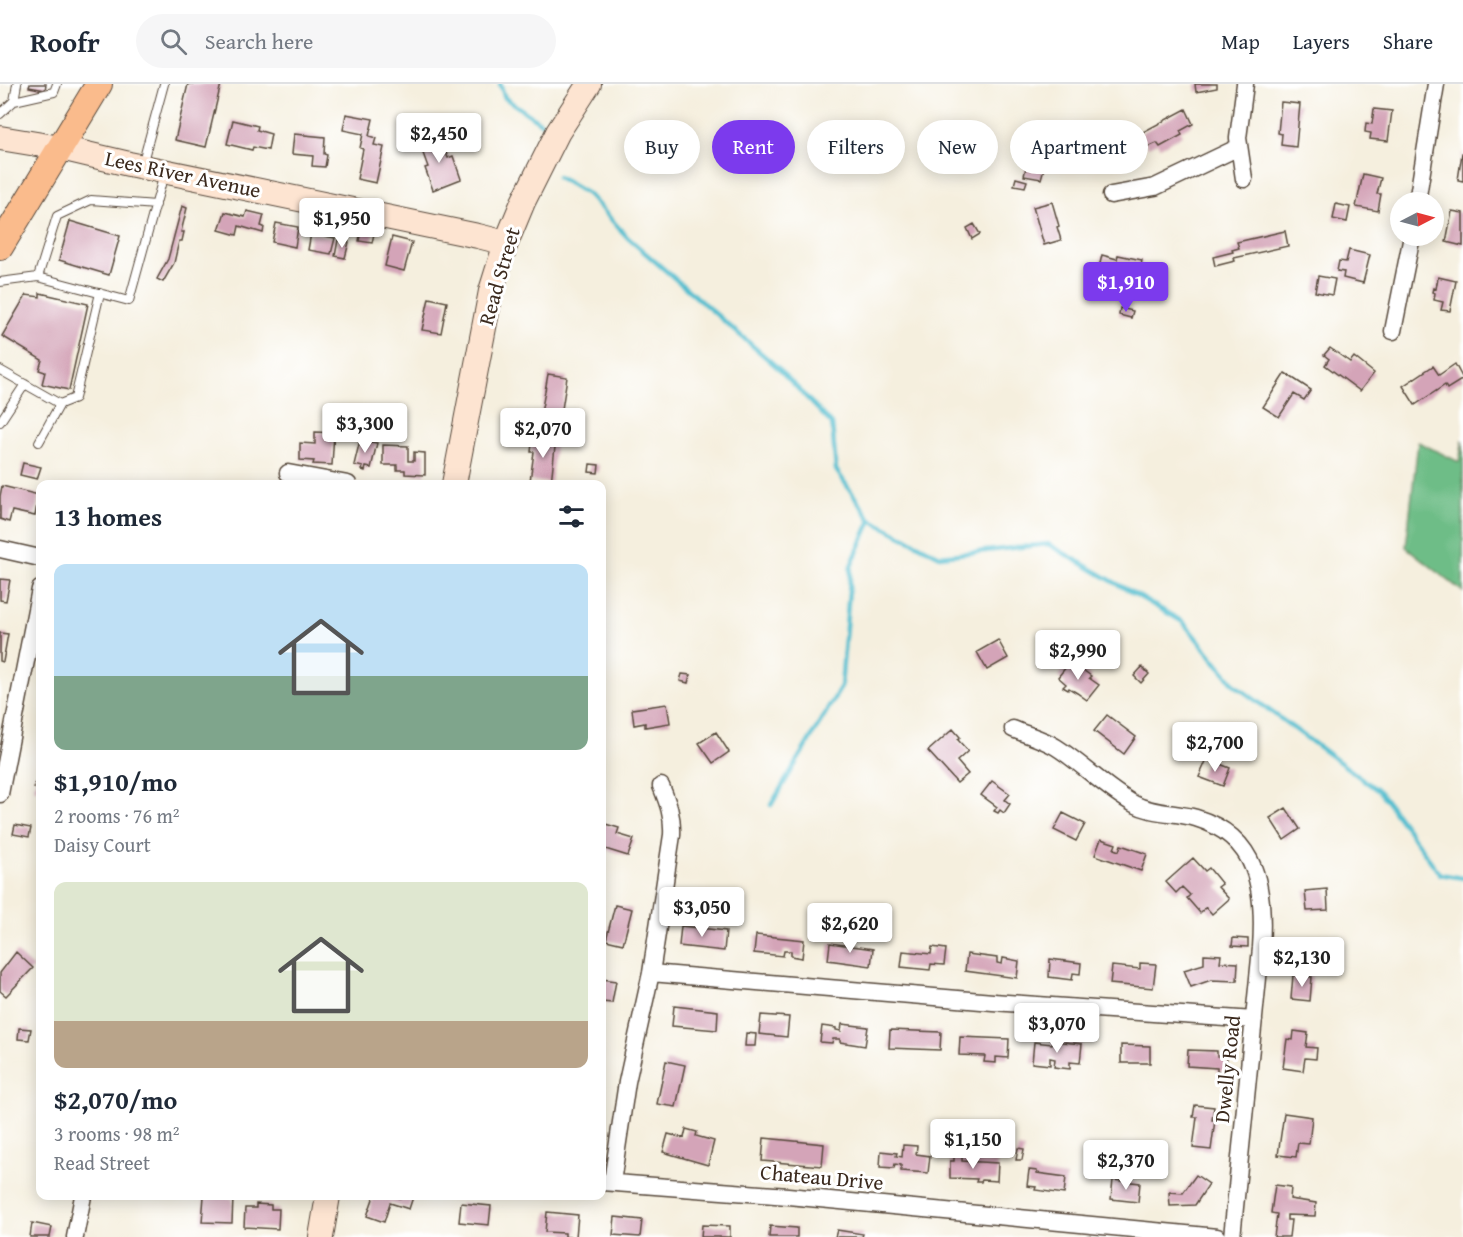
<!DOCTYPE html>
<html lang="en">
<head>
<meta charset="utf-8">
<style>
	:root { --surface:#fff; --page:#f6f6f7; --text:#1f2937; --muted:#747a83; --line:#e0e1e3; --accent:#7c3aed }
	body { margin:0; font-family:"Gentium Book Plus",serif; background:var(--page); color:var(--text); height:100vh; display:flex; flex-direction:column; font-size:22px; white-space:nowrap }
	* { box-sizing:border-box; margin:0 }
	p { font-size:20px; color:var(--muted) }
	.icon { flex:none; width:33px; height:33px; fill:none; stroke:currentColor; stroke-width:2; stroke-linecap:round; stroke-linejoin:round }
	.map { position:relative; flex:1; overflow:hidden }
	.details { position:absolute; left:36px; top:396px; width:570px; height:720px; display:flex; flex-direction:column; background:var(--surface); border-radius:12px; box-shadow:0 3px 15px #0003 }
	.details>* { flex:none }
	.hud { position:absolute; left:624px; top:36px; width:570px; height:54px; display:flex; gap:12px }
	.needle { width:39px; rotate:84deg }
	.tools { position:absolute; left:1390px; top:108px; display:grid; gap:12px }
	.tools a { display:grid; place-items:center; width:54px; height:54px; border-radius:50%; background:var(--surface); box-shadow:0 3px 15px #0003; font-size:30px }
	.price { position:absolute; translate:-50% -51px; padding:0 14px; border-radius:6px; background:#fff; color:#222; font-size:20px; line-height:39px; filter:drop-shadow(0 2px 3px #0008) }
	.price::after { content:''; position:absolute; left:50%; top:36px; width:18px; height:14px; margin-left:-9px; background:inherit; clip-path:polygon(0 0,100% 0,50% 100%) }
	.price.active { background:var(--accent); color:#fff }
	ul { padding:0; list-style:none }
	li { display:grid; align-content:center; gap:12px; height:318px; padding:0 18px }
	li span { display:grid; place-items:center; height:186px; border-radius:12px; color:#555 }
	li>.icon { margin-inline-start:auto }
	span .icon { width:108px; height:108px; fill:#fffc; stroke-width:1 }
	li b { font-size:26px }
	h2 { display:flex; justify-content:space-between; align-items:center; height:72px; padding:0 18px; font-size:26px }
	.chip { padding:0 21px; border-radius:27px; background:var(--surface); box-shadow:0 3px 15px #0003; font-size:21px; line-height:54px }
	.chip.active { background:var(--accent); color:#fff }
	header { display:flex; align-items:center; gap:36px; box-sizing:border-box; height:84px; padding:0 30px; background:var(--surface); border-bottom:2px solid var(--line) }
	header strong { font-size:28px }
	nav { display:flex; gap:33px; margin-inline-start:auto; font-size:21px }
	.search { width:420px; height:54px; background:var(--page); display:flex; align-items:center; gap:15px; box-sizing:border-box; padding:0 21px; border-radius:33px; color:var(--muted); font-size:22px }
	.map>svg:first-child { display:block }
	.forest { fill:#6ebd87; stroke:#547452; stroke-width:1.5 }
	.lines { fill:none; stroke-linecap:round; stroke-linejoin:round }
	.stream { stroke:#53becf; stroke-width:4.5 }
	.building { fill:#d4a4b8 }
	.service-casing { stroke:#57483b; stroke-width:10 }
	.minor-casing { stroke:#57483b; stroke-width:19 }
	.secondary-casing { stroke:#57483b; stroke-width:26 }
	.primary-casing { stroke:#57483b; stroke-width:28 }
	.service { stroke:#fff; stroke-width:8 }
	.minor { stroke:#fff; stroke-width:16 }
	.secondary { stroke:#fde4d1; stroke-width:24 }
	.primary { stroke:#fabb8c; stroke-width:26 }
	.labels { text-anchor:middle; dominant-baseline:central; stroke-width:6; stroke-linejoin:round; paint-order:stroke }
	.street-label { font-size:21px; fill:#3b2a1e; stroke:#fff }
</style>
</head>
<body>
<header>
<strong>Roofr</strong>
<div class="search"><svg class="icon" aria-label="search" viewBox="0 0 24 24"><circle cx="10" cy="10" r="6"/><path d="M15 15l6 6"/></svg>Search here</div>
<nav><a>Map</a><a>Layers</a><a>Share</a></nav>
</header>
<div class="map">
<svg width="1463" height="1153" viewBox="0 0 1463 1153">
	<rect width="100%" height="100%" fill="#fff"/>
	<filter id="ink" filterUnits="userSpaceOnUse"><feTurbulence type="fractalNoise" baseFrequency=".0167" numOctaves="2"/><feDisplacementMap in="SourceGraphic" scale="12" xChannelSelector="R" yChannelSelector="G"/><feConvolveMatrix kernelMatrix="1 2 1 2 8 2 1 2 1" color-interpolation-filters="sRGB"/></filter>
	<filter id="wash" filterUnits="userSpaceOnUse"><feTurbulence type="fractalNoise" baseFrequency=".008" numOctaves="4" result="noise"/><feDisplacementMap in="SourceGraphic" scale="24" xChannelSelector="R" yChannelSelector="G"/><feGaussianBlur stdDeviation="1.35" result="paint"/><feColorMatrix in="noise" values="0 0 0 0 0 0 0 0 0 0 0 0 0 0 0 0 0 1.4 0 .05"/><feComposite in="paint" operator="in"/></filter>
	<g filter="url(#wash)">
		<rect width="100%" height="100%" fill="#f5efde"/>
		<path class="forest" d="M1463 356V508L1406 463 1418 358 1459 378Z"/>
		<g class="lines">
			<path class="stream" d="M500 0 505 14 541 39
				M558 93 589 111 628 154 777 283 832 340 836 386 871 436 940 472 1048 460 1183 538 1235 601 1380 708 1440 790 1463 794
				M771 721 841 603 851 482 871 436"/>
		</g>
		<g id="blocks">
			<path class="building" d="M30 0H46L45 6 29 3Z
				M188 0H221L206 63 175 56Z
				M1195 0H1217V4L1196 8Z
				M1281 18 1300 20 1296 63 1281 61 1282 50 1278 49Z
				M1186 25 1193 40 1180 47 1182 51 1160 63 1157 59 1148 63 1141 49Z
				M1374 25 1392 27 1388 57 1370 55 1371 49 1365 48 1366 39 1372 40Z
				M346 30 373 35 369 52 376 54 374 61 384 63 376 99 357 95 363 65 360 64 363 50 343 46Z
				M233 36 258 42 257 46 271 50 268 66 253 63 252 66 227 60Z
				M294 50 325 53 324 70 327 71 325 83 312 82 313 72 292 70Z
				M440 53 448 74 453 72 461 95 433 106 425 84 428 83 420 61Z
				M1033 54 1051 59 1041 95 1024 92Z
				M1462 69H1463V97L1458 96Z
				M1363 90 1381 94 1377 110H1381L1378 127 1356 123Z
				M1016 94 1027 97 1025 103 1014 101Z
				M1052 118 1059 142 1057 143 1061 156 1044 161 1033 123Z
				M1336 120 1350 123 1347 138 1333 135Z
				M182 122 187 124 181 148H184L182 157H179L174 179 163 198 157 195 168 175Z
				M247 127 264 131 261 142 264 143 263 149 239 142 237 151 219 146 225 128 245 133Z
				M1452 127 1463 129V162L1446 158Z
				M70 137 120 152 109 191 59 176Z
				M276 139 298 143 295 163 272 158Z
				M974 140 980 150 972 155 967 144Z
				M362 142 375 145 372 159 359 157Z
				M1285 147 1288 162 1234 174 1235 177 1215 182 1213 173 1233 168 1232 166 1239 164 1237 158Z
				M311 149 335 154 331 170 308 166Z
				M392 153 412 158 404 187 385 182Z
				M338 156 349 158 345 174 335 172Z
				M1349 166 1370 171 1363 199 1343 194 1344 188 1337 187 1339 177 1346 178Z
				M1102 171 1117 175 1118 171 1142 176 1141 182 1151 185 1148 199 1098 188Z
				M1318 192 1335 195 1332 211 1315 208Z
				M1438 193 1456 197 1450 227 1441 226 1443 218 1434 216 1435 209 1432 208 1433 204 1436 205Z
				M40 209 88 220 69 306 42 300 45 288 39 286 42 276 2 252 26 211 40 213Z
				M429 214 447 218 441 249 422 246Z
				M1120 224 1133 227 1131 234 1119 231Z
				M1330 264 1350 278 1354 273 1374 289 1360 307 1325 281 1329 275 1324 271Z
				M1455 280 1463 295 1447 305 1445 301 1415 321 1403 302 1433 282 1439 291Z
				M1285 289 1311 306 1304 316 1294 310 1279 333 1263 323Z
				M548 290 567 293 560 338 540 335Z
				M315 348 334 349 332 381 313 380 314 377 300 376V359L315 360Z
				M533 351 556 354 551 399 530 397 534 368H531Z
				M360 356 377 359 371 384 366 383 365 387 362 386 363 383 354 381Z
				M383 361 408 362V377H414V368L425 369V391L405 390V386H397V381H383Z
				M23 379 41 383 37 395 20 391Z
				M590 380 599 381 598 389 589 388Z
				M2 402 39 411 35 432 12 427 9 438 0 435V412Z
				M0 495 10 496 6 517 0 516Z
				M0 549 8 550 3 578 0 577Z
				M998 556 1008 574 987 586 977 568Z
				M1071 577 1091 592 1089 594 1099 601 1087 616 1077 609 1069 604 1068 606 1063 603 1066 600 1058 593Z
				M1142 583 1149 590 1141 599 1134 592Z
				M682 590 690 591 688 599 680 597Z
				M667 620 670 639 645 643V639L634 641 632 625Z
				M1107 631 1136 653 1124 670 1094 647Z
				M953 645 960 653 958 656 968 667 957 677 968 690 957 699 928 667Z
				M716 648 729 668 713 679 699 659Z
				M1207 675 1230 684 1223 702 1199 693Z
				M40 681V706L34 704Z
				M992 697 1010 710 1005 716 1010 720 1004 729 1000 726 998 729 994 727 997 723 981 711Z
				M1286 724 1300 745 1284 756 1270 734Z
				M1063 729 1085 740 1076 757 1054 746Z
				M602 739 619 744 617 750 634 755 628 772 602 764Z
				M15 741 31 744 29 753 13 750Z
				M1101 755 1116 760 1114 765 1119 767 1121 761 1147 770 1141 787 1095 771Z
				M1193 774 1205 787 1209 784 1222 800 1218 803 1229 815 1212 830 1206 823 1200 829 1187 814 1190 811 1182 803 1176 809 1166 798Z
				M1327 805 1328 826 1307 827 1305 807Z
				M615 821 632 825 623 860 606 856Z
				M681 842 726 847 724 867 679 862Z
				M756 851 804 856 802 874 791 872V867H784L783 872 754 869Z
				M1233 854 1248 855V863L1232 862Z
				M830 859 873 865 871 882 828 876Z
				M932 863 946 865 944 881 931 880 930 886 901 883 903 867 931 870Z
				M16 868 33 884 6 912 0 907V889Z
				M967 870 997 874V879L1002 880 1003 874 1019 877 1017 894 965 887Z
				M1204 870 1221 871 1220 878 1238 879 1237 897 1211 896 1191 903 1184 886 1204 880Z
				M1050 875 1081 879 1080 890 1073 889 1072 896 1049 893Z
				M1140 879 1156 880 1153 904 1110 900 1112 882 1140 885Z
				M1293 891 1312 893 1310 917 1291 915Z
				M602 895 616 897 612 919 602 918Z
				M674 922 718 927 717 946 672 942Z
				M761 931 789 933 787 953 759 950Z
				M842 940 868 943 865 962 840 958V955H833L832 959 820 958 822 942 836 944V946L841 947Z
				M19 944 31 945 29 956 18 955Z
				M890 946 941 948 940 966 889 964Z
				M1294 947 1308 949 1306 963 1317 964 1316 975 1305 974 1303 987 1283 984 1287 955 1293 956Z
				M746 949 756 950 755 962H745Z
				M960 953 1009 955 1008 974 996 973V979L984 978 985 972 959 971Z
				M1053 957 1082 960 1080 979 1070 978V985L1054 983 1055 975 1050 974V981L1032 979 1034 958 1052 960Z
				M1121 961 1150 962V979H1121Z
				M1188 966 1217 967V972H1227L1226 988 1217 987V984L1187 982Z
				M666 977 685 981 676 1023 657 1020Z
				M1195 1021 1214 1023 1212 1036H1215L1211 1066 1193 1064 1197 1033H1193Z
				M1284 1029 1312 1033 1309 1060 1298 1059 1296 1073 1278 1071Z
				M686 1045 697 1048 696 1052 714 1057 708 1081 663 1068 668 1050 684 1054Z
				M764 1054 824 1060 822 1082 762 1077Z
				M903 1061 917 1062 916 1070 930 1072 928 1089 901 1087V1081L895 1080 894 1084 880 1083 881 1067 897 1069 896 1072 902 1073Z
				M1018 1064 1024 1065 1022 1076H1016Z
				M954 1070 962 1071V1077L998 1079 997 1097 982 1096 981 1098H976L977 1095 950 1094V1077H954Z
				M1102 1085H1111L1110 1095 1102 1094Z
				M1029 1086 1037 1087V1089L1066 1093 1064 1110 1035 1106 1036 1103 1027 1102Z
				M1196 1091 1209 1100 1195 1121 1170 1122 1169 1108 1183 1109Z
				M1113 1096 1140 1099 1138 1118 1111 1115Z
				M1275 1101 1291 1103 1290 1115 1316 1119 1315 1132 1287 1131V1136H1291L1289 1153H1274L1277 1130 1271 1129Z
				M204 1112 233 1114 232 1139 202 1138Z
				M374 1112H394L400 1114 401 1112H409L413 1113 409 1125 390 1119 384 1138 367 1132Z
				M461 1119 491 1122 489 1141 459 1138Z
				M256 1120 271 1121V1125H279L278 1145 244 1143 245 1124H256Z
				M547 1128 578 1131 576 1153H565V1149L545 1148Z
				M615 1133 642 1136 640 1153 613 1151Z
				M32 1139 52 1143 50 1153H30Z
				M702 1141 730 1142V1153H701Z
				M770 1142 797 1144V1153H769Z
				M837 1146 863 1150 862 1153H835Z"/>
		</g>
	</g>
	<g filter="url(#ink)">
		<use href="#blocks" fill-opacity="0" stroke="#57483b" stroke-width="1.5"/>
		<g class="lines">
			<g class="service-casing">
				<path id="service" d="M14 17 54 8 57 0
					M0 30 14 17 17 0
					M142 81 164 0
					M38 193 57 132 91 116 156 121
					M0 198 38 193 129 217 164 90
					M0 286 60 320 39 358
					M60 320 75 314 100 209
					M0 338 25 300"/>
			</g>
			<g class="minor-casing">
				<path id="minor" d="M1244 95 1238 54 1245 0
					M1111 111 1155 103 1239 63
					M1417 118 1436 0
					M1393 247 1412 152
					M288 389 348 400
					M0 465 40 474
					M1013 645C1027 651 1043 655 1056 663 1083 680 1105 704 1134 720 1153 730 1175 728 1196 734 1259 753 1265 807 1261 864L1232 1153
					M0 710 40 505
					M651 889 993 918 1254 936
					M602 1098 788 1112 1217 1153
					M612 1098 627 998 651 889 672 751C673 732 668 719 661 702
					M75 1153 83 1112"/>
			</g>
			<g class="secondary-casing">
				<path id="secondary" d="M0 54 61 64 129 80 478 152 506 159
					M454 400 491 207 506 159 523 118 558 48 589 0
					M321 1153 328 1112"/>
			</g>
			<g class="primary-casing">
				<path id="primary" d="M0 163 99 0"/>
			</g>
			<use href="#service" class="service"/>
			<use href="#minor" class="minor"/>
			<use href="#secondary" class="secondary"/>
			<use href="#primary" class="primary"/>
		</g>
	</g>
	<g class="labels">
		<g class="street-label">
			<text transform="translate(183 90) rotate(12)">Lees River Avenue</text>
			<text transform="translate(499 192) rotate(-74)">Read Street</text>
			<text transform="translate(1227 985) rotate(-84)">Dwelly Road</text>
			<text transform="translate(822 1093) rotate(5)">Chateau Drive</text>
		</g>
	</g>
</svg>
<div class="tools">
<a><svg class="needle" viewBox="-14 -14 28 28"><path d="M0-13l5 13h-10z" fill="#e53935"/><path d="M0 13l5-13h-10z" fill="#747a83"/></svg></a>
</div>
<b class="price" style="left:439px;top:80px">$2,450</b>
<b class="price" style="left:342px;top:165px">$1,950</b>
<b class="price active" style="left:1126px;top:229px">$1,910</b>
<b class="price" style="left:365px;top:370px">$3,300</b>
<b class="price" style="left:543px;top:375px">$2,070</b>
<b class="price" style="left:1078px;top:597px">$2,990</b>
<b class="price" style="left:1215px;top:689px">$2,700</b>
<b class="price" style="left:702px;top:854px">$3,050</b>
<b class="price" style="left:850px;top:870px">$2,620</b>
<b class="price" style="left:1302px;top:904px">$2,130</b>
<b class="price" style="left:1057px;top:970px">$3,070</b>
<b class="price" style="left:973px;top:1086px">$1,150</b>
<b class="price" style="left:1126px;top:1107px">$2,370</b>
<div class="hud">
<a class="chip">Buy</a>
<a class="chip active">Rent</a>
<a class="chip">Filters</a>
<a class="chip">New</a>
<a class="chip">Apartment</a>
</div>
<section class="details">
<h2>13 homes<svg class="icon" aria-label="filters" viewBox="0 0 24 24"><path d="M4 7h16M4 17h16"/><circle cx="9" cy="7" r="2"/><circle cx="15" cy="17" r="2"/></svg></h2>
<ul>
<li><span style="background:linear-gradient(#bfe0f5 60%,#7fa58c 0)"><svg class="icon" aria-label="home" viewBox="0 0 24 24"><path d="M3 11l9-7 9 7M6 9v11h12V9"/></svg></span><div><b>$1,910/mo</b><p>2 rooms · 76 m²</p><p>Daisy Court</p></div></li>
<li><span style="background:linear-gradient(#dfe7d0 75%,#b9a48a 0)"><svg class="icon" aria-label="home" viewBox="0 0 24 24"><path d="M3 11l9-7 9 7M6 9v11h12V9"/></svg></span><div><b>$2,070/mo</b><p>3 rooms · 98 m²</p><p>Read Street</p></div></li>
</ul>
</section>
</div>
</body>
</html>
